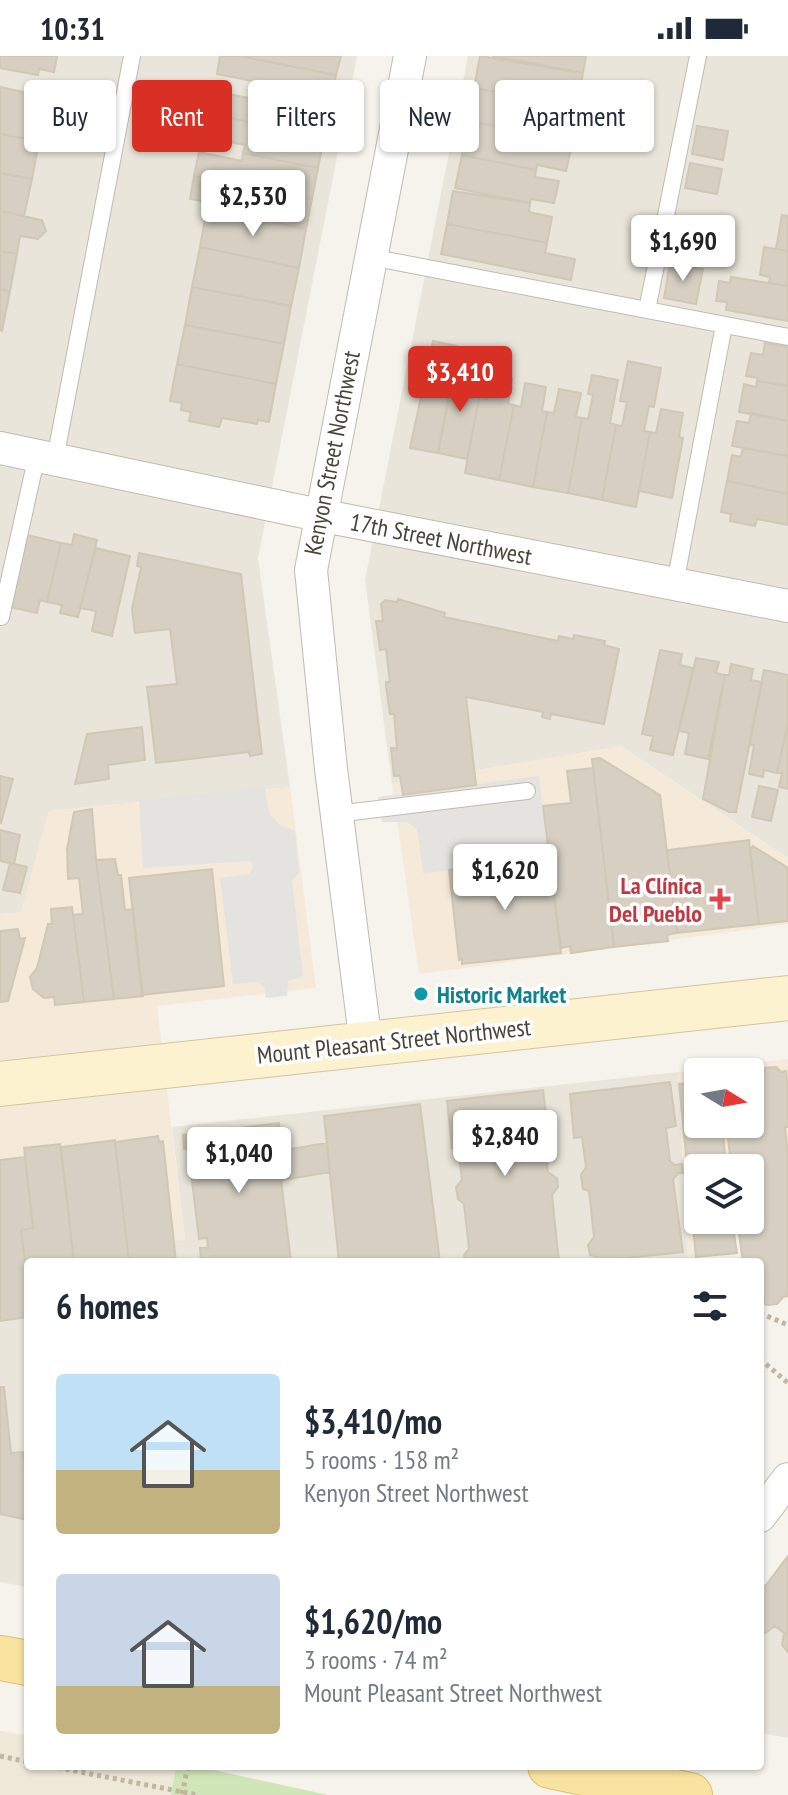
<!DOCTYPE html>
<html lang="en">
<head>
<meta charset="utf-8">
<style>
	:root { --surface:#fff; --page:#f2f2f3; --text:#1f2937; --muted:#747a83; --accent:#d93025 }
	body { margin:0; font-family:"PT Sans Narrow",sans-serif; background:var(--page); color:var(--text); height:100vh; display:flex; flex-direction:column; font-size:30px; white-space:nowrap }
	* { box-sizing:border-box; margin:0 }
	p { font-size:26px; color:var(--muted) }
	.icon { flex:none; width:44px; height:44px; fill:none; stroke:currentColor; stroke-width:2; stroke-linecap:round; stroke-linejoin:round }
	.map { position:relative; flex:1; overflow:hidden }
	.panel { position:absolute; left:24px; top:1202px; width:740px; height:512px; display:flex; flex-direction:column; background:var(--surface); border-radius:8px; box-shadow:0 2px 6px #0004 }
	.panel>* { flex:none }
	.guide { position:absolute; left:24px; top:24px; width:740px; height:72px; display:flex; gap:16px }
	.needle { width:52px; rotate:101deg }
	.fabs { position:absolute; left:684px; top:1002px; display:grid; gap:16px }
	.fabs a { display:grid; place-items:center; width:80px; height:80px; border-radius:8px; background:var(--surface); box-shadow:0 2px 6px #0004; font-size:40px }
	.price { position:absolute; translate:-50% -68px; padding:0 18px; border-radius:8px; background:#fff; color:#222; font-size:26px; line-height:52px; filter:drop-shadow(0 2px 4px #0008) }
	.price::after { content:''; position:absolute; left:50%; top:48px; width:24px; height:18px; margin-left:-12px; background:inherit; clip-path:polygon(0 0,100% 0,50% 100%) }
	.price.current { background:var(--accent); color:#fff }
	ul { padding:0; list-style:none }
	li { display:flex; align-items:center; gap:24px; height:200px; padding:0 32px }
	li span { display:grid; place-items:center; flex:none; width:224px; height:160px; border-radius:8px; color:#555 }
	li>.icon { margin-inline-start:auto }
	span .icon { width:96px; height:96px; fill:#fffc; stroke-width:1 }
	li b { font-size:34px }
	h2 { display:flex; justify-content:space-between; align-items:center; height:96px; padding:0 32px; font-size:34px }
	.tag { padding:0 28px; border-radius:8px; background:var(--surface); box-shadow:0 2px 6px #0004; font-size:28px; line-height:72px }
	.tag.current { background:var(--accent); color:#fff }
	.status { display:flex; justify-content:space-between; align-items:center; height:56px; padding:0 40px; background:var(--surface); direction:ltr }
	.status svg { height:22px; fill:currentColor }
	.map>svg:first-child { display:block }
	.residential { fill:#e9e5da }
	.commercial { fill:#f5ead9; fill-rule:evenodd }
	.education { fill:#ede8d7 }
	.green { fill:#d0e6b8 }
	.parking { fill:#e4e3e0 }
	.building { fill:#d6cfc2; stroke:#d1c7b5; stroke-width:2 }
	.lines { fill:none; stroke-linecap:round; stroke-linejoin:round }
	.lane-casing { stroke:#c0bbaf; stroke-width:18 }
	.street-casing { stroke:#c0bbaf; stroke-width:34 }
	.secondary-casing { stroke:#d2c69e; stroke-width:46 }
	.primary-casing { stroke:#dec171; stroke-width:46 }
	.path { stroke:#c1b7a1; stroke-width:5; stroke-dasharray:4 4; stroke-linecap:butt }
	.lane { stroke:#fff; stroke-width:16 }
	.street { stroke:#fff; stroke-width:32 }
	.secondary { stroke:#fcf2cf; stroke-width:44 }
	.primary { stroke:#f8e3a1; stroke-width:44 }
	.health-dot { fill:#e0444e; stroke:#fff; stroke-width:3 }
	.culture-dot { fill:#0f9aa8; stroke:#fff; stroke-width:3 }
	.labels { text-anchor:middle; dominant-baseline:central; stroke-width:7; stroke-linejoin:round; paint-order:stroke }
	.street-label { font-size:24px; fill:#49443a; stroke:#fff }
	.health-label { font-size:24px; font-weight:bold; fill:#be3a42; stroke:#fff; text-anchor:end }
	.culture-label { font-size:24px; font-weight:bold; fill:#0d838f; stroke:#fff; text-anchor:start }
</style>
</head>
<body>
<div class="status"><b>10:31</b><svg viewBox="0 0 49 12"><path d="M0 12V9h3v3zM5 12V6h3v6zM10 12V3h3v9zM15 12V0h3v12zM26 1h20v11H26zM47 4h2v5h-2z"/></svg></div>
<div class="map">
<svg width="788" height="1739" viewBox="0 0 788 1739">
	<rect width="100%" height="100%" fill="#f5f3ec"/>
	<path class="residential" d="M0 0H357L258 502 290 731 49 755 21 857 0 858Z
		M468 0H788V802L621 690 392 728 365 524Z
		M678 1016 688 1206H28V1531L0 1526V1194L185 1184 172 1071Z
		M788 1505V1682L760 1677V1543Z"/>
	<path class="commercial" d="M621 690 788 802V868L419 918 392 728Z
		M290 731 316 932 157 950 185 1184 0 1194V858L21 856 49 755Z
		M788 1003V1130L750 1112H698V1164H741L697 1206H688L678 1016ZM698 1016H750V1068H698Z"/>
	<path class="education" d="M0 1675 28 1680V1710H176L171 1739H0Z"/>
	<path class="green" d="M176 1710H195L328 1739H171Z"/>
	<path class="parking" d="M539 720 549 804 423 817 417 773 407 766H382L378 741Z
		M264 731 270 758 280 769 295 775 299 817 292 824 303 920 288 925 287 940 266 942 264 930 258 926 233 928 220 822 249 818 253 812 251 805 143 812 139 744Z"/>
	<path class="building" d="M0 0H57L54 16 39 13 38 19 0 12Z
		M220 0H239L336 19 330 49 256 35 258 26 217 18Z
		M239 0H341L336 19Z
		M480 0 583 17 576 51 474 32Z
		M492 0H586L583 17Z
		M0 31 33 38 31 45 46 48 39 85 0 78Z
		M474 32 576 51 575 59H578L574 80 545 74 544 79 468 65Z
		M212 35 255 43 256 35 330 49 324 82 207 57Z
		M207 57 324 82 318 112 243 97 245 89 203 81Z
		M479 67 544 79 542 88 571 93 566 115 537 109 536 114 462 99 468 69 479 71Z
		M697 70 728 75 723 104 692 98Z
		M0 78 39 85 32 123 0 117Z
		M199 96 242 105 243 97 318 112 312 143 194 120Z
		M462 99 536 114 535 121 559 125 554 147 531 143 530 147 455 132Z
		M690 107 722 113 717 138 685 132Z
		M0 117 32 123 24 160 0 155Z
		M194 120 312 143 306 173 233 158 234 151 190 143Z
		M453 135 530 147 529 156 552 161 547 187 447 168Z
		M207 153 306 173 299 212 200 191Z
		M0 155 42 164 46 175 38 183 20 180 17 198 0 195Z
		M782 159 788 160V195L776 193Z
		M447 168 547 187 545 197 575 203 571 224 441 198Z
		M676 174 711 181 705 209 670 202Z
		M200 191 299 212 291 250 192 231Z
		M764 191 788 195V230L769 227 770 221 760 219Z
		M0 195 17 198 10 235 0 233Z
		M670 207 703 213 696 248 664 242Z
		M731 221 788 230V265L726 254 727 246 716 245 719 225 730 227Z
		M192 231 291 250 284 288 185 269Z
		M0 233 10 235 2 275 0 274Z
		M185 269 284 288 276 328 177 308Z
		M433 285 457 290 438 397 410 392Z
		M765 287 788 291V330L757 325 758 322 746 320 751 297 763 299Z
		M628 305 661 312 654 351 649 350 644 375 650 376 636 451 602 444 616 369 622 370 627 346 620 345Z
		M177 308 276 328 269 366 258 364 257 368 222 362 219 371 189 365 191 356 181 354 182 347 170 345Z
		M456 309 477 313 473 337 480 338 467 403 438 397Z
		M491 319 512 323 508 348 514 349 499 424 465 417 479 341 487 343Z
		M592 319 618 324 610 367 616 369 602 444 568 437 582 362 588 363 593 339 588 338Z
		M757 325 788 330V365L739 356 744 328 756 331Z
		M525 327 546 331 542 355 547 356 533 431 499 424 514 349 521 351Z
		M559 333 581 337 576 361 582 362 568 437 533 431 547 356 554 357Z
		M661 353 683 357 679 381 683 382 672 442 639 435 650 376 656 377Z
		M751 357 788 365V400L732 390 737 365 749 367Z
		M743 392 788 400V438L727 425 732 399 741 401Z
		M727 425 788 438V469L757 463 755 470 730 465 731 458 721 456Z
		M74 478 97 484 78 561 60 557 62 549 47 546 61 487 72 489Z
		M27 479 61 487 47 546 40 544 37 557 10 551Z
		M96 492 130 500 112 580 92 575 96 555 80 552Z
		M139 497 241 518 262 698 250 700 249 696 156 707 147 631 177 628 170 573 135 577 132 553 141 511 137 510Z
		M398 543 445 557 444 561 558 585 559 580 573 583 574 579 605 585 604 589 619 593 604 668 551 658 550 663 542 661 543 656 466 641 476 729 403 739 400 720H394L391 692H397L394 658H390L386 630V626H390L386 593 380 594 376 565H383L381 548 385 544 397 546Z
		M660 594 682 598 680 609 693 612 673 699 650 694 653 680 642 678Z
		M696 602 719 606 716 617 725 619 708 703 685 698 689 677 679 675Z
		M731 608 753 613 751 624 762 626 736 756H729L703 743 725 619H729Z
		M764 614 788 619V667L777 717 764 714 763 721 749 718 754 689 749 688Z
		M788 667V733L779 731 782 717H777Z
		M142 671 145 704 108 709 109 723 75 728 87 678Z
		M600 702 660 739 677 877 667 879 668 885 614 891 592 703Z
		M593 712 614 891 571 897 570 890 561 892 543 750 571 747 567 715Z
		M0 720 13 723 1 767H0Z
		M759 730 778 734 771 765 752 761Z
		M92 753 96 804 114 943 84 946 73 859 83 858 79 822 68 823 67 793 74 756Z
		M0 774 20 779 14 808 0 805Z
		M749 784 759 868 677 877 667 794Z
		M753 790 788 812V865L759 868 750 795Z
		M115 803 118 819H121L125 854 133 853 143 940 114 943 96 804Z
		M549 804 561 897 462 908V903L459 904 449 814Z
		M10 807 27 811 20 837 3 834Z
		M212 813 224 930 142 939 129 822Z
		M72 851 84 946 55 949 54 941 44 942 33 933 30 921 37 912 48 868H52L51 853Z
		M18 873 20 883 25 882 8 945 0 946V875Z
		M776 1011 781 1016 786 1015 788 1034V1071H785L788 1098V1240L783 1241 777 1248 767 1249 760 1246V1206H743L737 1164H750V1112H728L731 1109 728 1082 731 1077 720 1076 719 1068H750V1021L758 1019 763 1012Z
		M670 1026 676 1070 666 1072 670 1105 675 1109 682 1108 683 1117H678L673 1124 683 1196 596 1205V1201L590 1199 588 1189 594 1181 589 1135 583 1133 581 1119 586 1111 582 1081 574 1082 570 1038Z
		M698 1026V1068H719L720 1076H723L726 1112H698V1164H732L737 1197 696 1201 679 1028Z
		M543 1034 549 1082 544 1083 548 1116 557 1122 558 1131 552 1139 559 1206H465L464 1199 469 1193 464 1148 458 1143 456 1131 462 1124 458 1091 452 1092 447 1045Z
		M420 1048 440 1206H339L324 1060Z
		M279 1067 280 1082H276L291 1206H201L200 1192H208L207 1182 199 1183 188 1092 184 1093 183 1079Z
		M158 1080 159 1086 163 1085 176 1206H129L115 1086Z
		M115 1084 129 1206H74L61 1091Z
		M327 1087 330 1116 282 1124 278 1095Z
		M60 1088 74 1206H28V1228L21 1174 33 1172 24 1092Z
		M25 1101 33 1172 21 1174 28 1228V1261L0 1265V1104Z
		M0 1331H4L11 1397 23 1396 28 1435V1464L0 1458Z
		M788 1500V1596L782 1589 784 1577 775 1570 765 1577 760 1574V1537Z"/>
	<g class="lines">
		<g class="lane-casing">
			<path id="lane" d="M370 201 788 281
				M647 254 698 0
				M55 403 132 0
				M675 528 724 269
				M1 561 37 399
				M336 758 527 735"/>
		</g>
		<g class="street-casing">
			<path id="street" d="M0 392 319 459 788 550
				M366 988 331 713 311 514 410 0
				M760 1460 788 1423"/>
		</g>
		<g class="secondary-casing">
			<path id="secondary" d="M0 1028 788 942"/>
		</g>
		<g class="primary-casing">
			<path id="primary" d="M0 1602 28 1607
				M550 1710 690 1739"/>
		</g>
		<path class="path" d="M760 1257 788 1269
			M760 1303 788 1327
			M0 1700 28 1706
			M50 1710 198 1739
			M182 1738 188 1710"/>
		<use href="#lane" class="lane"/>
		<use href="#street" class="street"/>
		<use href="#secondary" class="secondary"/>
		<use href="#primary" class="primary"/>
	</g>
	<path class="health-dot" d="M716 831h8v8h8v8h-8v8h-8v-8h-8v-8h8z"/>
	<circle class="culture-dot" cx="421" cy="938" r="8"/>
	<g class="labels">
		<g class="street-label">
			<text transform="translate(332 397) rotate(-79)">Kenyon Street Northwest</text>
			<text transform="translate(441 483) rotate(11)">17th Street Northwest</text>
			<text transform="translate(394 985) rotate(-6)">Mount Pleasant Street Northwest</text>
		</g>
		<g class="health-label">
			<text x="702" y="829">La Clínica<tspan x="702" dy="28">Del Pueblo</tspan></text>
		</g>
		<g class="culture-label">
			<text x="437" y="938">Historic Market</text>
		</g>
	</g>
</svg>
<div class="fabs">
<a><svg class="needle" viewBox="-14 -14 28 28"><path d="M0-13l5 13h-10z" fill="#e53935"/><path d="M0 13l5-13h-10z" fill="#747a83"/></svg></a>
<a><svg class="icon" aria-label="layers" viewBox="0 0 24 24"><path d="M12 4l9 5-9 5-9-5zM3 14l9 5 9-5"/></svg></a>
</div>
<b class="price" style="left:253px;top:182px">$2,530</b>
<b class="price" style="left:683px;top:227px">$1,690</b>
<b class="price current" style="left:460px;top:358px">$3,410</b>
<b class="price" style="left:505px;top:856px">$1,620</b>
<b class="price" style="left:505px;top:1122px">$2,840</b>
<b class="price" style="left:239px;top:1139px">$1,040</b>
<div class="guide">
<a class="tag">Buy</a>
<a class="tag current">Rent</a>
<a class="tag">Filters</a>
<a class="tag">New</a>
<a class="tag">Apartment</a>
</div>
<section class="panel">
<h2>6 homes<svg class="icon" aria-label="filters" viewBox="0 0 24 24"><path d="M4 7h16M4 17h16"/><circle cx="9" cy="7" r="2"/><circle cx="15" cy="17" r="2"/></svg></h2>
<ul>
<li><span style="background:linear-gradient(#bfe0f5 60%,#c2b280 0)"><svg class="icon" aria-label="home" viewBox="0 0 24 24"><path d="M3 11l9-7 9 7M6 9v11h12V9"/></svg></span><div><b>$3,410/mo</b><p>5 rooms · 158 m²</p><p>Kenyon Street Northwest</p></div></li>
<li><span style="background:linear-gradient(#c9d6e8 70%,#c2b280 0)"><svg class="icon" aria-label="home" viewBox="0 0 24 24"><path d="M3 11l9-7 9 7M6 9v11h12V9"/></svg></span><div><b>$1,620/mo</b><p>3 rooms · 74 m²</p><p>Mount Pleasant Street Northwest</p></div></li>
</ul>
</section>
</div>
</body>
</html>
